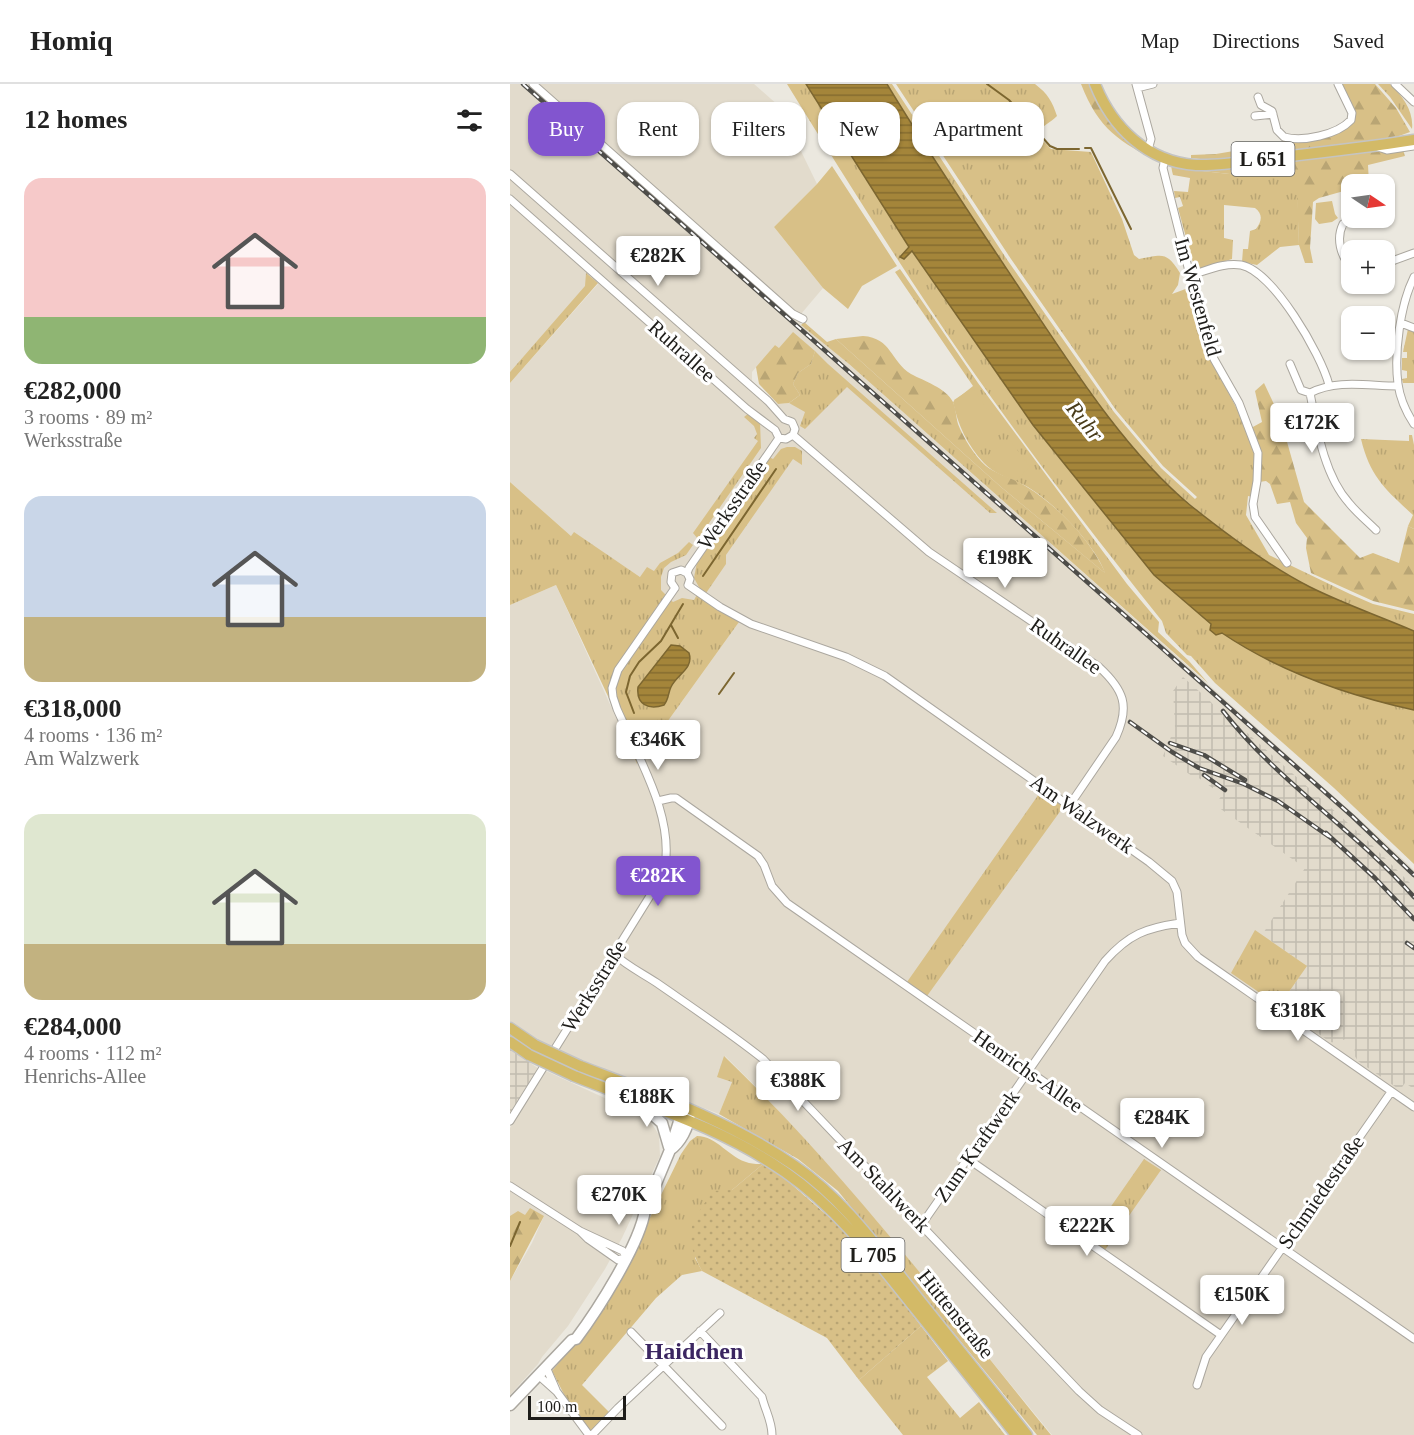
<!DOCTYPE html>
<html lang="en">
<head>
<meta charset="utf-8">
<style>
	:root { --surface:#fff; --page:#f2f2f2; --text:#222; --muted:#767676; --line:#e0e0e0; --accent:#8255cf }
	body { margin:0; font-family:"Times New Roman",serif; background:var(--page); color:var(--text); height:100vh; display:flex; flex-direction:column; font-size:22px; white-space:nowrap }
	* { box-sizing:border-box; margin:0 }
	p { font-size:20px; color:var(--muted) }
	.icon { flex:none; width:33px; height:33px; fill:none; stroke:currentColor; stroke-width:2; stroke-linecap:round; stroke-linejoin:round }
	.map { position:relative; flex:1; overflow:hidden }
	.side { display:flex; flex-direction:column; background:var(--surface); width:510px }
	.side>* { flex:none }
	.top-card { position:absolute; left:18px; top:18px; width:570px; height:54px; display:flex; gap:12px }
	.needle { width:39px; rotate:103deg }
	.fabs { position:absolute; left:831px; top:90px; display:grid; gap:12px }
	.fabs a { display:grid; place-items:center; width:54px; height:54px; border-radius:12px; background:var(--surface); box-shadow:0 2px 4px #0004; font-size:30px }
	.scale { position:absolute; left:18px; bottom:15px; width:98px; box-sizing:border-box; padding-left:6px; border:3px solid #1e1d1a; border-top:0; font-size:16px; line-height:21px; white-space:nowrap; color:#1e1d1a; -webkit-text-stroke:4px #fff; paint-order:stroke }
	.price { position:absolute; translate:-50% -51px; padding:0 14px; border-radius:6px; background:#fff; color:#222; font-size:20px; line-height:39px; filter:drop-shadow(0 2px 3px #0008) }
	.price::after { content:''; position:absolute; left:50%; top:36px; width:18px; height:14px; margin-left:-9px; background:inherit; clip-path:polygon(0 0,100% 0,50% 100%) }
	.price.on { background:var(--accent); color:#fff }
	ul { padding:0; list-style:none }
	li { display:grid; align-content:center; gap:12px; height:318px; padding:0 24px }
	li span { display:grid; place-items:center; height:186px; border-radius:18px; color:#555 }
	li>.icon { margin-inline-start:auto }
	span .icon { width:108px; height:108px; fill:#fffc; stroke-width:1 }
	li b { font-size:26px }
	h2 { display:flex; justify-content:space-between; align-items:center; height:72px; padding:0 24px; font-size:26px }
	.pill { padding:0 21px; border-radius:18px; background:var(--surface); box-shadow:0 2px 4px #0004; font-size:21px; line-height:54px }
	.pill.on { background:var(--accent); color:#fff }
	header { display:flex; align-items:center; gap:36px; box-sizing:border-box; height:84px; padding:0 30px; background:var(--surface); border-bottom:2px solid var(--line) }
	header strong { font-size:28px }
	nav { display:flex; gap:33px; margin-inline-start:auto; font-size:21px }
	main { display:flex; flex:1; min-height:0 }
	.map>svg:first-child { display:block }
	.built { fill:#e2dbcc; fill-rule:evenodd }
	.industrial { fill:url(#industrial-grid) }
	.grass { fill:url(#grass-tufts) }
	.forest { fill:url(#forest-firs) }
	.garden { fill:url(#garden-dots) }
	.pitch { fill:#d8c087 }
	.water { fill:url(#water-rules); stroke:#7c6630; stroke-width:1.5 }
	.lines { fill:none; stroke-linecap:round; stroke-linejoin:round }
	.stream { stroke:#7c6630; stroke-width:2 }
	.street-casing { stroke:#aba79f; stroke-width:9 }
	.secondary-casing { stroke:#aba79f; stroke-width:13 }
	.primary-casing { stroke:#c4c4c3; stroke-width:13 }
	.street { stroke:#fff; stroke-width:7 }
	.secondary { stroke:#fff; stroke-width:10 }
	.primary { stroke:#d3ba67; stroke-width:10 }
	.rail-casing { stroke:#4e4d49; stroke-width:4.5 }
	.rail { stroke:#fff; stroke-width:2; stroke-dasharray:7; stroke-linecap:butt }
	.primary-bridge-casing { stroke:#c4c4c3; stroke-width:13; stroke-linecap:butt }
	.primary-bridge { stroke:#d3ba67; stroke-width:10 }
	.labels { text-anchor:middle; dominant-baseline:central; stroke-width:6; stroke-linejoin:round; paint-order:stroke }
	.shield { fill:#fff; stroke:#62615f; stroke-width:1.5 }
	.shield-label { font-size:20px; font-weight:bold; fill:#1e1d1a }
	.street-label { font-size:21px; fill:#1e1d1a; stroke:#fff }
	.water-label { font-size:22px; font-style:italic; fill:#483b1a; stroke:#fff }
	.quarter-label { font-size:24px; font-weight:bold; fill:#3b2661; stroke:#fff }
</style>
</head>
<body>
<header>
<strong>Homiq</strong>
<nav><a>Map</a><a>Directions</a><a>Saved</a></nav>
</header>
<main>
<section class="side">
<h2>12 homes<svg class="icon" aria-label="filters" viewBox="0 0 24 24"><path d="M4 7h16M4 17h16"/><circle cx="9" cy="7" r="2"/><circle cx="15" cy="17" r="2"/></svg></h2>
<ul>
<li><span style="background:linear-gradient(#f6c9c9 75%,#8fb573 0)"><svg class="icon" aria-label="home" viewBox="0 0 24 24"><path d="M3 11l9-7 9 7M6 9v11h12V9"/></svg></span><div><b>€282,000</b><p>3 rooms · 89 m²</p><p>Werksstraße</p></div></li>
<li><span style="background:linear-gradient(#c9d6e8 65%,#c2b280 0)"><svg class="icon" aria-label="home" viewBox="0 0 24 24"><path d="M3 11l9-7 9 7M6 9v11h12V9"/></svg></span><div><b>€318,000</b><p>4 rooms · 136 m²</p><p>Am Walzwerk</p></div></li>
<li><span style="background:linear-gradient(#dfe7d0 70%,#c2b280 0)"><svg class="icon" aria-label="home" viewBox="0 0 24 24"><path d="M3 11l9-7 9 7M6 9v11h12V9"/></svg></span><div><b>€284,000</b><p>4 rooms · 112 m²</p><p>Henrichs-Allee</p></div></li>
</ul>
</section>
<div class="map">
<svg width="904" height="1351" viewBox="0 0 904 1351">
	<defs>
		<pattern id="industrial-grid" width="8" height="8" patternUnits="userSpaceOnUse" patternTransform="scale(1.5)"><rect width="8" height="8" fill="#e2dbcc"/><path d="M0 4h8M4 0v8" fill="none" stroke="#c1bcaf"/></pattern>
		<pattern id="grass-tufts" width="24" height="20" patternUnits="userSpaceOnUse" patternTransform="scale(1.5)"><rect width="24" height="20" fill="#d8c087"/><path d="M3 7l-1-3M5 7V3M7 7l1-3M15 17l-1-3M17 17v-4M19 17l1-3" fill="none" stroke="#b9a574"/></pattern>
		<pattern id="forest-firs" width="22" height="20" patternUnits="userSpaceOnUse" patternTransform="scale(1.5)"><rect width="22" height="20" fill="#d8c087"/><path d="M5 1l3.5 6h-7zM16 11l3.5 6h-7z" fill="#b9a574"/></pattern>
		<pattern id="garden-dots" width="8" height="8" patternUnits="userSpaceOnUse" patternTransform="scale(1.5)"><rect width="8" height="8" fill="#d8c087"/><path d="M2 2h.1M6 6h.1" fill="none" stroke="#b9a574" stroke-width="1.8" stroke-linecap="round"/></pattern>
		<pattern id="water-rules" width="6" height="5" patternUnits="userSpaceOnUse" patternTransform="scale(1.5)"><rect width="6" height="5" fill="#a4853a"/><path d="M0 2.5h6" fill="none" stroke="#856c30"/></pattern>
	</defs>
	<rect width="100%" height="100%" fill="#ebe8df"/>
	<path class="built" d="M0 0H244L269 22 307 100 264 143 313 204 291 230 290 240 339 280 446 375 867 751 904 786V1351H542L365 1135 254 1011 215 972 222 998 209 1030 62 973 13 950 0 937V521L46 501 127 680 229 538 192 515 165 520 151 507 64 449 61 452 0 398V299L88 200 76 190V202L0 288ZM265 261 269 264 292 325 279 319 268 320 242 297V288Z
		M36 987 138 1034 149 1051 150 1072 112 1154 95 1185 58 1242 32 1273 28 1280 0 1311V1197L22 1159 34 1132H0V1044Z"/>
	<path class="industrial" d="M673 593 699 616 722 641 725 638 857 756 904 803V1005L895 999 890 1006 848 977 844 971 845 963 835 955 828 959 820 958 769 922 797 882 752 851 795 784 705 721 712 711 686 692H682L653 672 665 643 663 607Z
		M0 965 29 985 0 1032Z"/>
	<path class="grass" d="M277 0H296L399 163 391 173 402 167 523 341 644 491 667 511 712 549 770 582 839 609 904 626V780L824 704 705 599 681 572 677 571 656 549 652 537C585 453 519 368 457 279 394 188 335 94 277 0Z
		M377 0H382L498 177 604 328 651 384 685 415 687 413 653 382 606 326 501 175 386 0H525C538 10 542 17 547 32 540 39 531 42 527 50L541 65 581 68 612 135 624 171 629 175C653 171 656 167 670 189L668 201 662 210 681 203 689 239 704 281 738 346 746 371 742 413 738 412 736 431 759 471 840 510 863 520 904 530V547C868 532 829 521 795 502 755 479 716 450 681 421 612 364 559 279 510 205 465 137 419 70 377 0Z
		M868 0H880C893 12 904 28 902 45L880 13Z
		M662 87H692L738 92 787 90 789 161 770 163 747 181 732 178 733 165H738L740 147 746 145C752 137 753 130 745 124L714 121V154L723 156 722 175 685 186 668 124 673 122 670 113 665 114 664 107 678 108 680 94 663 91Z
		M822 117 825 130 828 134 822 138 809 140 805 135 806 119Z
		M390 185 468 299 617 500 649 538 648 548 679 577 698 599 339 280 291 241 294 238 317 258 326 255 491 403 595 489C585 460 541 415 514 401 500 394 485 391 474 379 457 361 448 341 443 318L463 302 385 188Z
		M76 189 88 199 0 299V288L75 202Z
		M898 245 904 247V299H893L892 295 897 294V287L892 286V274H897V268H893Z
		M305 267 318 280 487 429H480L337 303 295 345 290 342 295 328 279 319 290 311 283 300 288 289 301 280Z
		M239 329 250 338 251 364 188 455 183 449 248 357 244 354 247 350 244 342 234 333Z
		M899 351H902L904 361V445L898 442 903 431C876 406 860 393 851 355L899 357Z
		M277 363H285L292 367V381L283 375 216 471V480L192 515 229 538 127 680 108 636 114 635 106 615 103 623 46 501 0 521V398L61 452 64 448 130 493 137 483 144 487 150 479 168 469 179 458 183 461 176 471 161 478 154 484 151 493V506L163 518 172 514 184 516 190 505 184 494 187 478 259 373 263 375 271 365Z
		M531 707 554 722 417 912 397 898Z
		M745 846 797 882 769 922 721 889Z
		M214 972C334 1087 436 1222 541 1351H527L328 1107 288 1075 209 1030 222 998 207 993Z
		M187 1052C207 1052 219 1074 239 1079 243 1080 249 1080 253 1080L222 1106 185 1174 192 1187 172 1191 146 1214 72 1301 99 1328 82 1349 58 1318 42 1287 92 1227 107 1201 171 1070 180 1057Z
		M634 1075 651 1086 595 1166 579 1154Z
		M411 1242 438 1277 417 1293 450 1334 469 1318 495 1351H393L349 1296Z"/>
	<path class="forest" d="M571 0H580C598 41 611 54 650 76V79C609 57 589 46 571 0Z
		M828 0H865L886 24 900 48 889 52 805 66 743 72 700 76 681 74V71L706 70 770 59 777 55 808 53 841 37Z
		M893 66 895 72 858 81 859 100H842L841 105 809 114 803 118 800 164 803 179H795L789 161 786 90 738 92 692 87H662L661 81Z
		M283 248 305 267 301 280 288 289 283 300 290 311 279 319 268 320 249 300 246 283 265 261 269 264Z
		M353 252C382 254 380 277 401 290 414 297 436 304 443 318 446 325 446 333 448 340 454 355 464 371 476 382 489 392 504 394 517 403 549 423 580 455 596 490L491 403 326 255Z
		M754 299 770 333 794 418 850 474 863 469 889 479 898 442 904 445V527L863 517 801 489 796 464 797 454 786 439 780 418 767 420 760 400 756 397 749 398 750 371 741 344 752 338 745 307Z
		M20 1124 34 1132 0 1197V1132L8 1127 15 1131Z"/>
	<path class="garden" d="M253 1080 273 1093 343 1154 411 1242 349 1296 317 1254 192 1187C172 1149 180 1140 203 1107L222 1106Z"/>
	<path class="pitch" d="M322 82 387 182 352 202 338 225 313 204 264 143 307 100Z
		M462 304 493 346 467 366 456 351 444 316Z
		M499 355 520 383 507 395 488 387 473 375Z"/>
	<path class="water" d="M296 0H377C419 70 465 137 510 205 559 278 613 365 680 421 715 449 760 483 800 503 834 520 869 532 904 547V626C836 611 770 588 712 549L706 551 700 546 701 540 644 491 523 341 402 167 394 175 390 173 399 163Z
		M161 561 170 562 179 569C184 585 167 590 161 603 158 609 159 615 154 621 139 626 126 621 128 603Z"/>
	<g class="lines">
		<path class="stream" d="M477 0 499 16 540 62 547 65H569
			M575 64H581L621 145
			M193 492 266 385
			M161 541 168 554
			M209 610 224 589
			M124 629 116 608 120 592 129 578 151 557 173 520
			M0 1162 10 1138"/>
		<g class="street-casing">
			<path id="street" d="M23 0 283 230 293 235
				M626 0 641 55 638 66
				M885 0 904 18
				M627 4 643 0
				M748 13 751 21 762 27 767 46 774 53C793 58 827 51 841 36L842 29 828 0
				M745 32 763 30
				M868 63 877 66 904 62
				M655 74 653 84 657 100 687 219 704 275 729 319 748 369 747 397 743 420 745 433 777 479
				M0 90 258 317 274 335 282 338 285 345 283 351 276 355 269 354
				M0 115 237 325 265 346 269 354
				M874 180 904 169
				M842 184C830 172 826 154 833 140L845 134
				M681 191C696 187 714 178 731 181 763 187 811 270 819 301
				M904 193C890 221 884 269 888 300 890 314 896 328 904 340
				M891 239 904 244
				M780 280 791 306 800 309
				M283 351 419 468 589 583C614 606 620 622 606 653L559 722
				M866 446C857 437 847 429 839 419 814 391 807 345 800 309 827 295 858 302 888 302
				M178 501 210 523 241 540 336 573 375 592 639 778 662 797 667 808 672 851 675 859 688 873 904 1023
				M178 501 180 495 177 489 179 484 269 354
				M165 504 161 498 162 489 171 486 177 489
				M148 717 161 714H166L248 772 254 781 262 802 277 819 904 1255
				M104 870C117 882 132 889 147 899 183 924 219 948 253 975L569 1307 590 1326 628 1351
				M0 1037 153 791C168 738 128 673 107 625L103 613 102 604 108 586 165 504
				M458 1075 711 1251
				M0 1102 70 1147 113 1167 116 1173 108 1176 78 1155 70 1147
				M412 1140 595 877C619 850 636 844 670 839
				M190 1247 252 1313C255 1326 262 1337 262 1351
				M121 1248 212 1342
				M36 1283 46 1306
				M28 1291 47 1308 79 1351
				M687 1301 696 1273 881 1008
				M82 1351 108 1324 210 1229"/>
		</g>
		<g class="secondary-casing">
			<path id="secondary" d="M127 1017 152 1039 159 1063
				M160 1066C171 1058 178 1044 180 1030
				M0 1321 62 1256 66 1255C87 1227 130 1160 135 1126L160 1066 174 1022"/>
		</g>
		<g class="primary-casing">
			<path id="primary" d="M585 0C602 43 637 78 686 81 714 82 744 76 772 73 816 68 860 63 904 56
				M0 944 25 961
				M0 958 19 971
				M70 982C143 1010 220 1037 285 1082 333 1115 367 1163 403 1208 441 1256 479 1303 517 1351
				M64 992C136 1021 211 1043 275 1088 327 1124 365 1174 404 1223 438 1265 472 1308 506 1351"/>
		</g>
		<use href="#street" class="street"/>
		<use href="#secondary" class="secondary"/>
		<use href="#primary" class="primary"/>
		<g class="rail-casing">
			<path id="rail" d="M13 0 842 732 904 791
				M713 627C768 698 845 746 904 813
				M620 638 662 668 689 684 734 700 768 717 821 754
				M660 659 694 671 735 696
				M694 691 715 706
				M816 749 865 794 904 835
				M897 859 904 864"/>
		</g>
		<use href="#rail" class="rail"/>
		<g class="primary-bridge-casing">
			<path id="primary-bridge" d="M25 961 70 982
				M19 971 64 992"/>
		</g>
		<use href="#primary-bridge" class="primary-bridge"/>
	</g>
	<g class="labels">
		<g class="shield">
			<rect x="721.5" y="58" width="63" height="34" rx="4.5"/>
			<rect x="331.5" y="1154" width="63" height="34" rx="4.5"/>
		</g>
		<g class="shield-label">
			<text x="753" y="75">L 651</text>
			<text x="363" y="1171">L 705</text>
		</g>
		<g class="street-label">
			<text transform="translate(688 213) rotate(74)">Im Westenfeld</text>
			<text transform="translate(172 267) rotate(42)">Ruhrallee</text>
			<text transform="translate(222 421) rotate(-55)">Werksstraße</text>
			<text transform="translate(556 562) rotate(35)">Ruhrallee</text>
			<text transform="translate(572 730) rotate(35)">Am Walzwerk</text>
			<text transform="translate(84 902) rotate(-58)">Werksstraße</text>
			<text transform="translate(518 987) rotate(35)">Henrichs-Allee</text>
			<text transform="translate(467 1062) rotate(-55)">Zum Kraftwerk</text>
			<text transform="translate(374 1101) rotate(46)">Am Stahlwerk</text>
			<text transform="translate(811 1108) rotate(-55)">Schmiedestraße</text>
			<text transform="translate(446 1230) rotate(51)">Hüttenstraße</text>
		</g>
		<g class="water-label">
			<text transform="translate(575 337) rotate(51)">Ruhr</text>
		</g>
		<g class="quarter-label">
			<text x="184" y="1267">Haidchen</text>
		</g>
	</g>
</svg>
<div class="fabs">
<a><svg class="needle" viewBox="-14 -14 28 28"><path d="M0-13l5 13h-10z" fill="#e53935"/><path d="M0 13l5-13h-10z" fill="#767676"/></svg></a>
<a>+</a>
<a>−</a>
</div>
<div class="scale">100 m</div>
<b class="price" style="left:148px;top:203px">€282K</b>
<b class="price" style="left:802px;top:370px">€172K</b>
<b class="price" style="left:495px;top:505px">€198K</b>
<b class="price" style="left:148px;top:687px">€346K</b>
<b class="price on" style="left:148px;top:823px">€282K</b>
<b class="price" style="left:788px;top:958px">€318K</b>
<b class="price" style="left:288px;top:1028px">€388K</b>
<b class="price" style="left:137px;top:1044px">€188K</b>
<b class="price" style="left:652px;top:1065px">€284K</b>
<b class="price" style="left:109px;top:1142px">€270K</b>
<b class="price" style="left:577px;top:1173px">€222K</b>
<b class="price" style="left:732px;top:1242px">€150K</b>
<div class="top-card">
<a class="pill on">Buy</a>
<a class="pill">Rent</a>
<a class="pill">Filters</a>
<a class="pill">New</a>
<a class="pill">Apartment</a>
</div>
</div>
</main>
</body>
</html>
